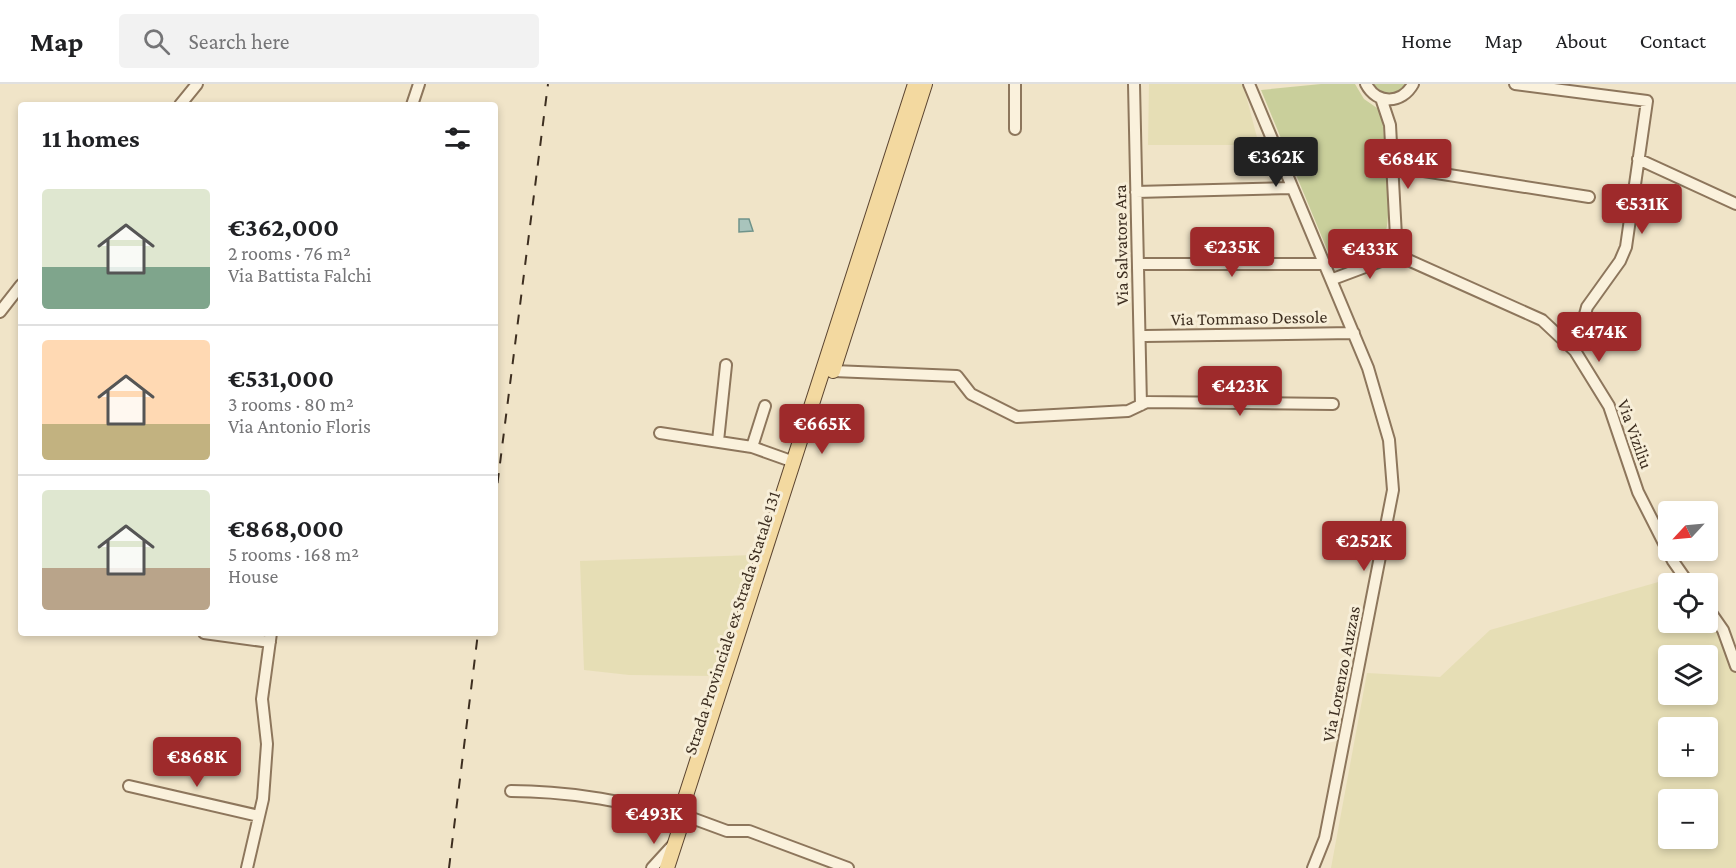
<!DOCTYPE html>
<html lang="en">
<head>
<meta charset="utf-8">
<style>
	:root { --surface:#fff; --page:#f2f2f2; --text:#202124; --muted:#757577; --line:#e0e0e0; --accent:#9e2a2b }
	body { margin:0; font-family:"Crimson Pro",serif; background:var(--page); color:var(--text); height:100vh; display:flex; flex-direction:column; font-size:22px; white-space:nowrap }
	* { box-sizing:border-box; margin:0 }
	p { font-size:20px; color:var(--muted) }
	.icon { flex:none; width:33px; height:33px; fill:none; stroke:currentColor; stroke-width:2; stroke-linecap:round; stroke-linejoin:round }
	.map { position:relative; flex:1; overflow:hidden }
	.drawer { position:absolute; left:18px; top:18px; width:480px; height:534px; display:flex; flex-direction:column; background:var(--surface); border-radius:6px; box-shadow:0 3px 9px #0003 }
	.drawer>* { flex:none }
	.needle { width:39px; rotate:244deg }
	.controls { position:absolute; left:1658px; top:417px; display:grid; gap:12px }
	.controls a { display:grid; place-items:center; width:60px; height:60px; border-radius:6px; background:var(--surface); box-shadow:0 3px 9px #0003; font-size:30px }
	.price { position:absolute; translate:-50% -51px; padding:0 14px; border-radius:6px; background:var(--accent); color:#fff; font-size:20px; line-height:39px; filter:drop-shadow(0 2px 3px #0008) }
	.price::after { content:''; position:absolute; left:50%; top:36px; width:18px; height:14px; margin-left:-9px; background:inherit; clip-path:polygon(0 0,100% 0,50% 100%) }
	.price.current { background:#222; color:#fff }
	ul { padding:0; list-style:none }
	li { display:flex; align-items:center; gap:18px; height:150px; padding:0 24px }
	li+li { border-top:2px solid var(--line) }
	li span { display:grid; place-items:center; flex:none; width:168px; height:120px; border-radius:6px; color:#555 }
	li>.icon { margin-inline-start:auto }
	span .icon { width:72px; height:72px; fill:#fffc; stroke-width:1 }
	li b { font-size:26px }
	h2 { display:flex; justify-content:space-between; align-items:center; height:72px; padding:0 24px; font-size:26px }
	header { display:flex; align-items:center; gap:36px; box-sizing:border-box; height:84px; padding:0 30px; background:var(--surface); border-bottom:2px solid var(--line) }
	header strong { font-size:28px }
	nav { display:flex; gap:33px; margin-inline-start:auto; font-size:21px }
	.search { width:420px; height:54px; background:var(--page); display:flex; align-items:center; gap:15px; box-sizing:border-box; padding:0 21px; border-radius:6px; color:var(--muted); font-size:22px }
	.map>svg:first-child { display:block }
	.farmland { fill:#e6deb5; fill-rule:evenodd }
	.green { fill:#c9cf9b }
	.water { fill:#a9c4bc; stroke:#6f938a; stroke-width:1.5 }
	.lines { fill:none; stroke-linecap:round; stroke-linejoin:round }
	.minor-casing { stroke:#8d765c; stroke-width:14 }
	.major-casing { stroke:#5b4430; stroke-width:16 }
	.minor { stroke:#faf1dc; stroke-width:10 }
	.major { stroke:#f3d9a0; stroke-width:14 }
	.rail { stroke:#3d2e20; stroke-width:2; stroke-dasharray:10 10; stroke-linecap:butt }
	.labels { text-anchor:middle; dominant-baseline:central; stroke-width:6; stroke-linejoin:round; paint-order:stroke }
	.street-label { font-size:18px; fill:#3d2e20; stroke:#f7eed8 }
</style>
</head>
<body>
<header>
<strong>Map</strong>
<div class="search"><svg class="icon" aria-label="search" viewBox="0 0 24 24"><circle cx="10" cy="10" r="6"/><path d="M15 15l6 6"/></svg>Search here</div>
<nav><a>Home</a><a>Map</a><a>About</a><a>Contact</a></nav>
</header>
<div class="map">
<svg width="1736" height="784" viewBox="0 0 1736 784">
	<rect width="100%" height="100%" fill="#f0e4c8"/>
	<path class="farmland" d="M1149 0H1243L1259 61H1148Z
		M753 471 712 592 629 591 584 586 580 477Z
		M1676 493 1682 499 1668 500V538H1707V531L1719 546 1736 590V784H1331L1367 589 1440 593 1490 546ZM1668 572H1707V610H1668ZM1668 644H1707V682H1668ZM1668 716H1707V754H1668Z"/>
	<path class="green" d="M1321 0H1355L1364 15 1377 24 1382 32C1384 59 1396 140 1381 160 1373 171 1357 176 1345 182L1331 175 1261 6Z
		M1372 0H1407L1401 8 1387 11Z"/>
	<path class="water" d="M739 135H749L753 147 739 148Z"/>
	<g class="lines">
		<g class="minor-casing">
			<path id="minor" d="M1015 0V45
				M1134 0 1141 321
				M1249 0 1368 284 1389 356 1393 406 1325 754 1313 784
				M1366 0C1377 21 1402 20 1413 0
				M1515 0 1647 17 1626 163 1620 177 1587 223 1575 267
				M1381 14 1390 41 1397 171
				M180 21 197 0
				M412 21 419 0
				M1638 75 1736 120
				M1392 82 1589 113
				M1136 108 1291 104
				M1397 171 1542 236 1575 267 1609 322 1638 408 1673 477 1689 500
				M1138 180H1326
				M1333 195 1397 171
				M0 228 21 201
				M1145 252 1354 249
				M833 287 957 292 971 310 1017 333 1128 327 1147 318 1333 320
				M660 349 752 363 794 378
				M718 357 726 281
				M752 363 765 322
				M1707 523 1723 546 1736 582
				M204 549 270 558
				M129 702 259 732
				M511 707C571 707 622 718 680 730
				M689 733 727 747H749L848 784
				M247 784 263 715 267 660 262 615 271 549
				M652 784 673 761"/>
		</g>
		<g class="major-casing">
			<path id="major" d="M833 287 925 0
				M667 784 680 744V730L915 0"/>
		</g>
		<use href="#minor" class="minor"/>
		<use href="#major" class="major"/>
		<path class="rail" d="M495 419 548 0
			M449 784 478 549"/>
	</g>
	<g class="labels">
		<g class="street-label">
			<text transform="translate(1121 161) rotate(-91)">Via Salvatore Ara</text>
			<text transform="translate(1249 234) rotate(-1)">Via Tommaso Dessole</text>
			<text transform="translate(1635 350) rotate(70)">Via Viziliu</text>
			<text transform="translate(732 539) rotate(-72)">Strada Provinciale ex Strada Statale 131</text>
			<text transform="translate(1341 590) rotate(-79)">Via Lorenzo Auzzas</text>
		</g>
	</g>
</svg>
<div class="controls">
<a><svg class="needle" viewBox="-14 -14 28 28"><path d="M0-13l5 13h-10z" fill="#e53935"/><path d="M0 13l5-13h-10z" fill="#757577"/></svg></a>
<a><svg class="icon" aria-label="locate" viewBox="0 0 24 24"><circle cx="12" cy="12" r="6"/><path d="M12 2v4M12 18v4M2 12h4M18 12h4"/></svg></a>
<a><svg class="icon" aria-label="layers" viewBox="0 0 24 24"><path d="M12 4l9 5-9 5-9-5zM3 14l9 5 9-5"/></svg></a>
<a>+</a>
<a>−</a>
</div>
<b class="price current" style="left:1276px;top:104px">€362K</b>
<b class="price" style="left:1408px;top:106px">€684K</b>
<b class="price" style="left:1642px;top:151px">€531K</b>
<b class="price" style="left:1232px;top:194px">€235K</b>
<b class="price" style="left:1370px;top:196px">€433K</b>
<b class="price" style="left:1599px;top:279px">€474K</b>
<b class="price" style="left:1240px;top:333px">€423K</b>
<b class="price" style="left:822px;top:371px">€665K</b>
<b class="price" style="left:1364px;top:488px">€252K</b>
<b class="price" style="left:197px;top:704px">€868K</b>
<b class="price" style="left:654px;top:761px">€493K</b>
<section class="drawer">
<h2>11 homes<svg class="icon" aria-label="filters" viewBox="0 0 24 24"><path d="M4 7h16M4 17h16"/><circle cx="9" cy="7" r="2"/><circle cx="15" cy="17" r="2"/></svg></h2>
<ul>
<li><span style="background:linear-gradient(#dfe7d0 65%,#7fa58c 0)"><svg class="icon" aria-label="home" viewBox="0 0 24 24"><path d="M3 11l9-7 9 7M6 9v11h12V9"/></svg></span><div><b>€362,000</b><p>2 rooms · 76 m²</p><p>Via Battista Falchi</p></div></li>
<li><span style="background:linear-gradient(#ffd9b3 70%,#c2b280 0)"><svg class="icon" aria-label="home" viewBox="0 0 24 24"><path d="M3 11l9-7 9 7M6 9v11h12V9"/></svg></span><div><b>€531,000</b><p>3 rooms · 80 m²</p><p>Via Antonio Floris</p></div></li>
<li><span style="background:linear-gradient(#dfe7d0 65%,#b9a48a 0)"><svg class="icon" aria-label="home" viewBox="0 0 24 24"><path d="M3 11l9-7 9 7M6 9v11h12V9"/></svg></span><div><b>€868,000</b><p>5 rooms · 168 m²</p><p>House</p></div></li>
</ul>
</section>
</div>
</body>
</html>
